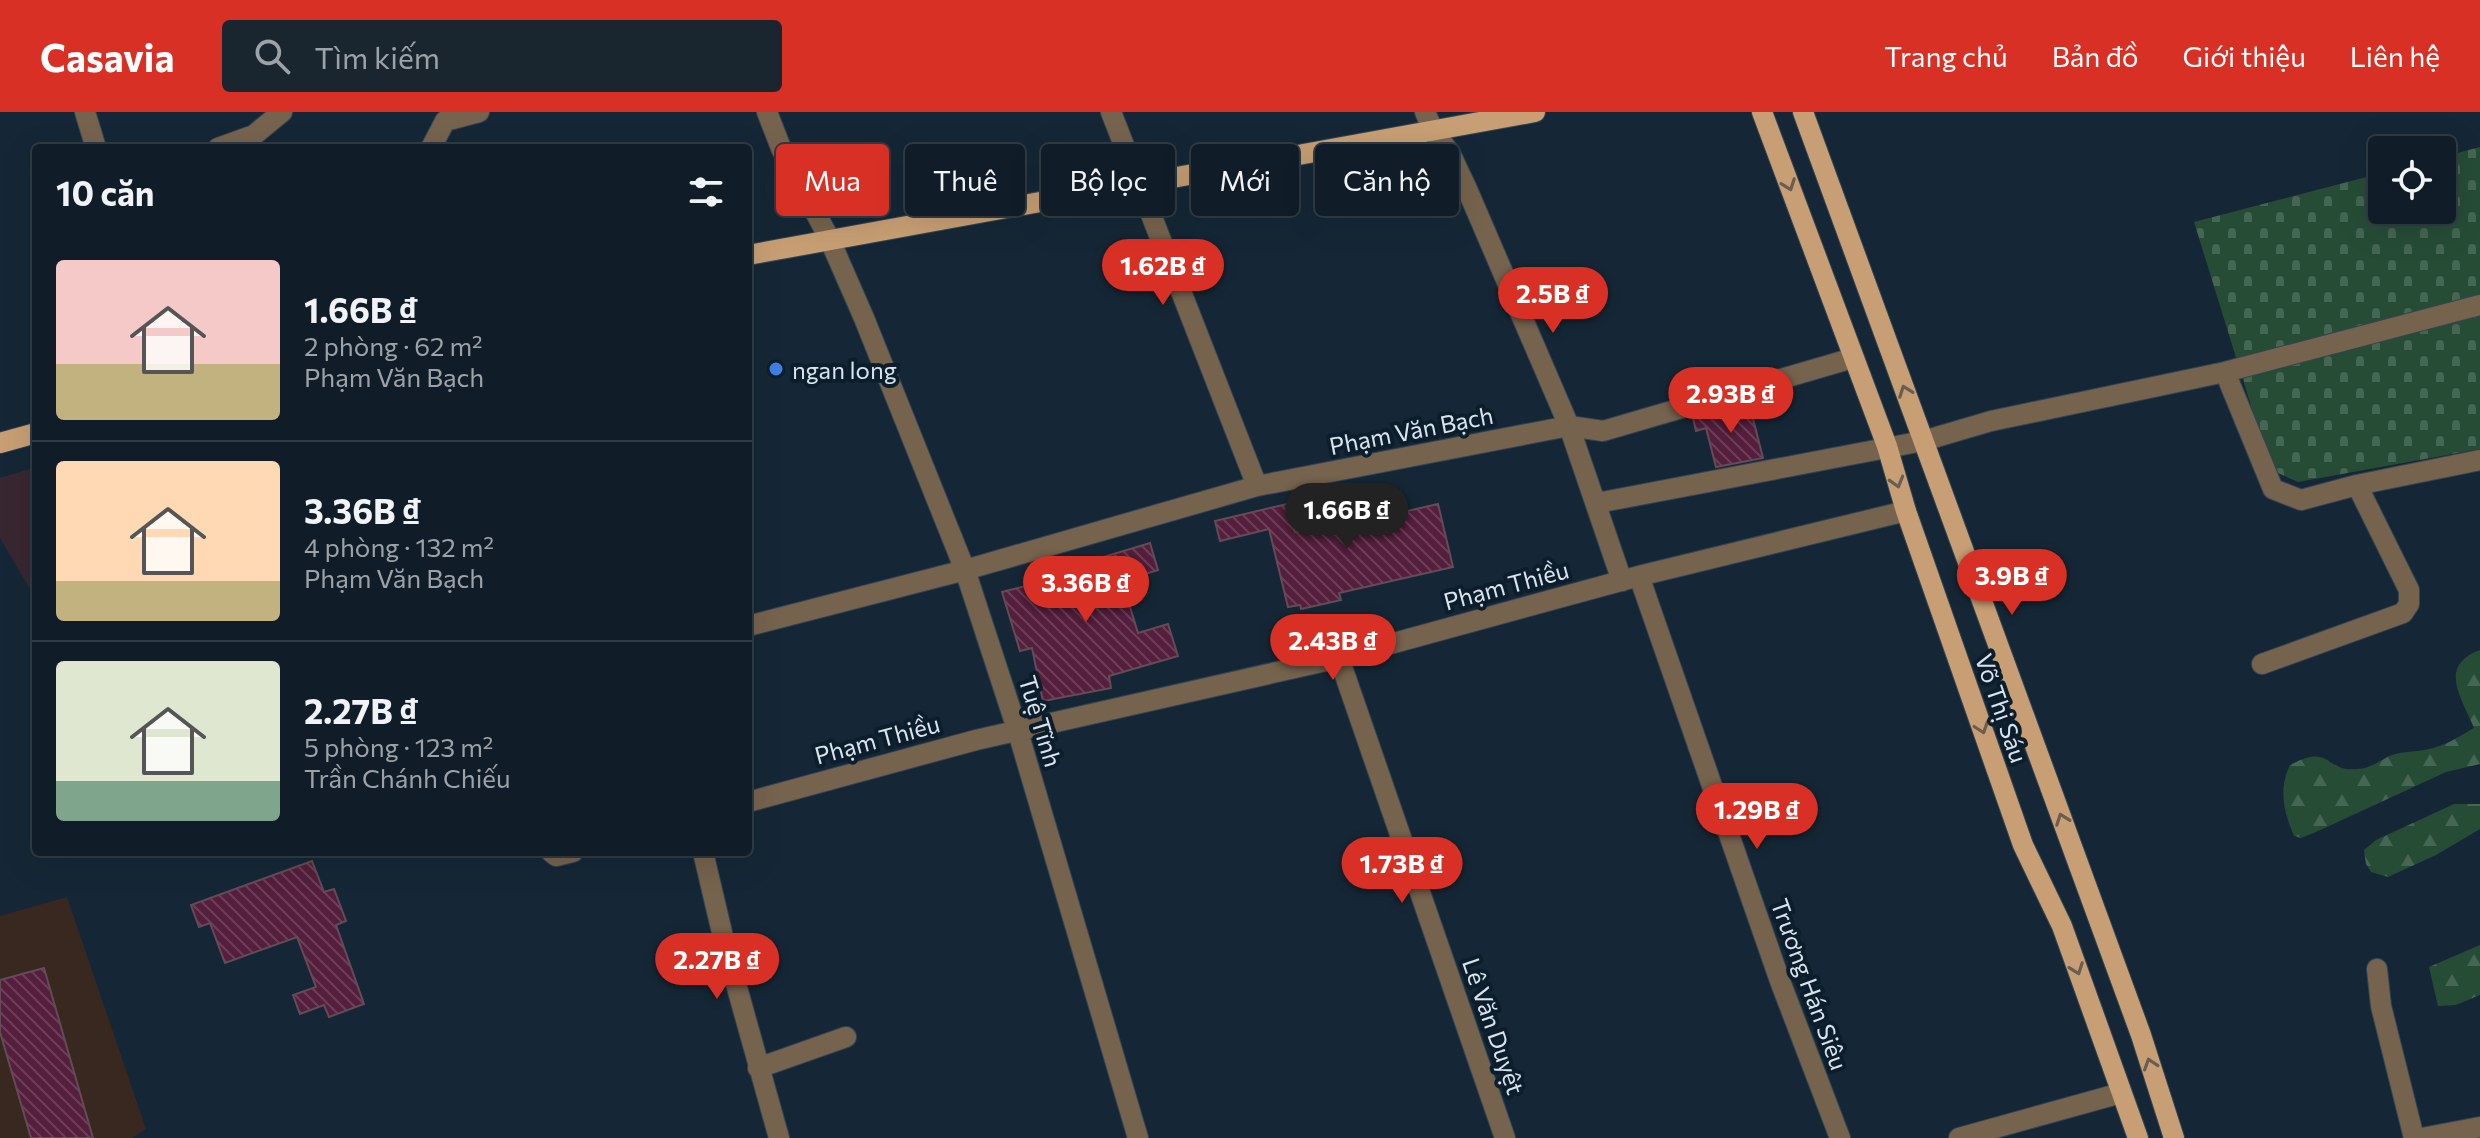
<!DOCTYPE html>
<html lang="vi">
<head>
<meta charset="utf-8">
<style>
	:root { --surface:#101d28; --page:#192630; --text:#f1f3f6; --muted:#9ca2a8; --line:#303b45; --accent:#d93025 }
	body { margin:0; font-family:Commissioner,sans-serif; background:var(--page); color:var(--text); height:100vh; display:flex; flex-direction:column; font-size:30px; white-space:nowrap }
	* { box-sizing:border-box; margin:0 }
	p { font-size:26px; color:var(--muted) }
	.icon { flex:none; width:44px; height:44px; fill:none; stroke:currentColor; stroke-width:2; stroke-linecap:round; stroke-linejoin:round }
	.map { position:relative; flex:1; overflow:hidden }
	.sheet { position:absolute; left:32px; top:32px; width:720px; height:712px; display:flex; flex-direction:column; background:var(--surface); border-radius:8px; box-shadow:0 8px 32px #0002,0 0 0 2px var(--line) }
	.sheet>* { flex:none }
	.hud { position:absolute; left:776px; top:32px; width:760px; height:72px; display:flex; gap:16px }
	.fabs { position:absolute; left:2368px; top:24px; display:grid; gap:16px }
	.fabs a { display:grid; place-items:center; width:88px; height:88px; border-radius:8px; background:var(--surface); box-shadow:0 8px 32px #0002,0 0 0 2px var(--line); font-size:40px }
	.price { position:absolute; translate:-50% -68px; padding:0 18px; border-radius:28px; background:var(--accent); color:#fff; font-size:26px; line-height:52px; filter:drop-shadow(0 2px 4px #0008) }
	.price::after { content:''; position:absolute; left:50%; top:48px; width:24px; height:18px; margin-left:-12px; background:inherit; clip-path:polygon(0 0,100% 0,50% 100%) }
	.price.current { background:#222; color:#fff }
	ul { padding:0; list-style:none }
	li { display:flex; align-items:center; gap:24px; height:200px; padding:0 24px }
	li+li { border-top:2px solid var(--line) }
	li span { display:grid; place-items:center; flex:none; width:224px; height:160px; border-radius:8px; color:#555 }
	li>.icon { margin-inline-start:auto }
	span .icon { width:96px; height:96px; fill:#fffc; stroke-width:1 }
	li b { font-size:34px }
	h2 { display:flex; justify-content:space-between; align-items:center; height:96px; padding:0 24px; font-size:34px }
	.pill { padding:0 28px; border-radius:8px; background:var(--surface); box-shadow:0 8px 32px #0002,0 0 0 2px var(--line); font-size:28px; line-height:72px }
	.pill.current { background:var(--accent); color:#fff }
	header { display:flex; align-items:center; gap:48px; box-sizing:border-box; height:112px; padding:0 40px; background:var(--accent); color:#fff }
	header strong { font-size:38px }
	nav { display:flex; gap:44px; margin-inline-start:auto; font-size:28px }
	.search { width:560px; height:72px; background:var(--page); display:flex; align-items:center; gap:20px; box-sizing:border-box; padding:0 28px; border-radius:8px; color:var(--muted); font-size:30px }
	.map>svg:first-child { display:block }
	.commercial { fill:#382730 }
	.education { fill:#39281f }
	.forest { fill:url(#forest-firs) }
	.cemetery { fill:url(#cemetery-stones) }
	.building { fill:url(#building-back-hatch); stroke:#644b57; stroke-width:2 }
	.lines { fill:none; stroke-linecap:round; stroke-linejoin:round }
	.minor-casing { stroke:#344553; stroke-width:22 }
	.major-casing { stroke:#344553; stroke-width:22 }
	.minor { stroke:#76634e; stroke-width:20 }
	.major { stroke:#c89f74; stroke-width:20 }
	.oneway { stroke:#6a5e50 }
	.shop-dot { fill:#3f7fe0; stroke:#0c1d2c; stroke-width:3 }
	.labels { text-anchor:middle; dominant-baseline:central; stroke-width:8; stroke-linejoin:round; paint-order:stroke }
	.poi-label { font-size:24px; fill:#d9e4ee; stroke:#0c1d2c; text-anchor:start }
	.street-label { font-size:24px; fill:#d9e4ee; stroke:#0c1d2c }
</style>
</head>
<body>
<header>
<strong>Casavia</strong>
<div class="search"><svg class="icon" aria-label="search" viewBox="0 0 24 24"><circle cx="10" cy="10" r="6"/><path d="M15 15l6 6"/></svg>Tìm kiếm</div>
<nav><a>Trang chủ</a><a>Bản đồ</a><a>Giới thiệu</a><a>Liên hệ</a></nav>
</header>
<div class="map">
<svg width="2480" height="1026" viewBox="0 0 2480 1026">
	<defs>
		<pattern id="forest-firs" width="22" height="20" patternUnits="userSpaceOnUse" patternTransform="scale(2)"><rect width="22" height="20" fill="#264c36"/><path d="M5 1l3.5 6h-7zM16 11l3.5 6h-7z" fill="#456653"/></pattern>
		<pattern id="cemetery-stones" width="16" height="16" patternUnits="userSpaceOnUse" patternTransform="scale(2)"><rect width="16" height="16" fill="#264c36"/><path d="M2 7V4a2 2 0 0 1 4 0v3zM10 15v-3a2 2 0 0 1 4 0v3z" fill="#456653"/></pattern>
		<pattern id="building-back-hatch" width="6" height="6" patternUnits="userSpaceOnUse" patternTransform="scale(2)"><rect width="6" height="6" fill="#541e3c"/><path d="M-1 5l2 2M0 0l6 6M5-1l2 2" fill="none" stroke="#6c3f58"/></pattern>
	</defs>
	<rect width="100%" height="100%" fill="#152736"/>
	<path class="commercial" d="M36 355V487L0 426V366Z"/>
	<path class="education" d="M67 785 146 1017 132 1026H0V804Z"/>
	<path class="forest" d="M2480 538V652L2446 660 2316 720 2301 726 2294 724C2284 700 2278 678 2290 653 2332 630 2324 661 2358 657 2372 656 2380 648 2392 643 2404 639 2416 640 2429 637 2445 634 2460 624 2474 616 2462 586 2437 554 2480 538Z
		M2454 692H2480V717L2436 743 2388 765 2371 760 2366 752 2364 738 2376 728Z
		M2480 833V883L2456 893 2438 894 2429 855Z"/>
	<path class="cemetery" d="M2480 35V337L2298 370 2271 358 2194 110 2382 61V98H2442V45Z"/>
	<path class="building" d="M1749 291 1763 346 1716 355 1706 316 1696 319 1693 306Z
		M1287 392 1295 420 1327 413 1328 417 1438 392 1453 455 1339 481 1341 488 1301 497 1300 493 1288 495 1269 417 1220 429 1215 409Z
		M1150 431 1158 458 1122 469 1138 521 1168 512 1178 544 1109 564 1111 576 1043 589 1032 536 1020 539 1002 480 1049 468 1046 458 1077 453Z
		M312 749 324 780 334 777 346 809 336 813 364 892 329 905 324 893 300 902 293 883 316 875 297 825 225 851 210 811 199 815 191 793Z
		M44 856 93 1026H31L0 920V868Z"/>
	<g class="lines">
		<g class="minor-casing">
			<path id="minor" d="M85 0 96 36
				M767 0 781 36 829 126 864 206 965 458 1018 620 1138 1026
				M1111 0 1257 374
				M1425 0 1433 18 1450 41 1467 77 1569 314 1622 469
				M218 36 254 23 282 0
				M431 36 445 9 479 0
				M2225 260 2273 377 2301 388 2357 373 2480 348
				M1597 391 1923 329 1991 309 2225 260 2480 193
				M1639 464 1780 869 1840 1026
				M748 514 965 458 1257 374 1569 314 1603 319 1853 246
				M1339 546 1505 1026
				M2262 552 2403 501 2409 492V478L2357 373
				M748 690 976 628 1339 546 1639 464 1906 399
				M551 740 556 744 573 740
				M703 740 724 829 779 1026
				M2377 857 2381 894 2414 1026
				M758 956 846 925
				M1959 1026 2121 981
				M2422 1026 2480 1015"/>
		</g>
		<g class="major-casing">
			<path id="major" d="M1762 0 1887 334 1906 399 2023 733 2062 814 2138 1026
				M1803 0 2141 923 2174 1026
				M748 143 1535 0
				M0 331 36 321"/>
		</g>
		<use href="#minor" class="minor"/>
		<use href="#major" class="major"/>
	</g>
	<defs><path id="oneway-chevron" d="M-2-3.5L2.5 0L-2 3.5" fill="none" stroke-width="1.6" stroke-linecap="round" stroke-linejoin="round" transform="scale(2)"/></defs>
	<g class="oneway">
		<use href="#oneway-chevron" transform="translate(1789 73) rotate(70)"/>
		<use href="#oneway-chevron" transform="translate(1905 279) rotate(-110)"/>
		<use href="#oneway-chevron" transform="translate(1897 370) rotate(74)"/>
		<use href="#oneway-chevron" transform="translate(1982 616) rotate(71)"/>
		<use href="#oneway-chevron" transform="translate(2062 707) rotate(-110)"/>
		<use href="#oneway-chevron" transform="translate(2077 857) rotate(70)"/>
		<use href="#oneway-chevron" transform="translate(2150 952) rotate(-108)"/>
	</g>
	<circle class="shop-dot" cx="776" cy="257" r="8"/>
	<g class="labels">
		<g class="poi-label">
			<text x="792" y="257">ngan long</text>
		</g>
		<g class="street-label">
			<text transform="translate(1411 318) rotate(-11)">Phạm Văn Bạch</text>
			<text transform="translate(1506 473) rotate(-15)">Phạm Thiều</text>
			<text transform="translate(2002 596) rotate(71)">Võ Thị Sáu</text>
			<text transform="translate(1041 609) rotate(73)">Tuệ Tĩnh</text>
			<text transform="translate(877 627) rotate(-15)">Phạm Thiều</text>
			<text transform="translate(1810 872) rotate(70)">Trương Hán Siêu</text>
			<text transform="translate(1494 914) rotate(71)">Lê Văn Duyệt</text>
		</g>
	</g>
</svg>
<div class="fabs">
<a><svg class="icon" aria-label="locate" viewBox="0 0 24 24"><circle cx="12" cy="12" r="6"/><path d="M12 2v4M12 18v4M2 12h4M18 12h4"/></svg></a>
</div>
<b class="price" style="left:1163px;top:195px">1.62B ₫</b>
<b class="price" style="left:1553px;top:223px">2.5B ₫</b>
<b class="price" style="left:1731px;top:323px">2.93B ₫</b>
<b class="price current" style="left:1347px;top:439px">1.66B ₫</b>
<b class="price" style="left:2012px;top:505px">3.9B ₫</b>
<b class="price" style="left:1086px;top:512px">3.36B ₫</b>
<b class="price" style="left:1333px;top:570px">2.43B ₫</b>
<b class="price" style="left:1757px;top:739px">1.29B ₫</b>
<b class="price" style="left:1402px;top:793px">1.73B ₫</b>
<b class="price" style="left:717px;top:889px">2.27B ₫</b>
<div class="hud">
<a class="pill current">Mua</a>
<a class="pill">Thuê</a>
<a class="pill">Bộ lọc</a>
<a class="pill">Mới</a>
<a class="pill">Căn hộ</a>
</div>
<section class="sheet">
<h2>10 căn<svg class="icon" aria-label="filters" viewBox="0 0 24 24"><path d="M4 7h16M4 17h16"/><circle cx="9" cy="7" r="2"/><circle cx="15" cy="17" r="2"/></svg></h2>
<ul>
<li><span style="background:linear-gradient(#f6c9c9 65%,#c2b280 0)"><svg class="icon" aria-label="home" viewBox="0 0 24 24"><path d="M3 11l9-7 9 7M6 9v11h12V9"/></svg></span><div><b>1.66B ₫</b><p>2 phòng · 62 m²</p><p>Phạm Văn Bạch</p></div></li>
<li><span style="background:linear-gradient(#ffd9b3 75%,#c2b280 0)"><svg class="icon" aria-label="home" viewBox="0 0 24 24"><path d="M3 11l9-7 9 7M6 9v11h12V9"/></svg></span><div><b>3.36B ₫</b><p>4 phòng · 132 m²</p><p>Phạm Văn Bạch</p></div></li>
<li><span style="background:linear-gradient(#dfe7d0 75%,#7fa58c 0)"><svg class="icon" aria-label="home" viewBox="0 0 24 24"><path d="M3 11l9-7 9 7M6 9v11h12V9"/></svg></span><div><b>2.27B ₫</b><p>5 phòng · 123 m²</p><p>Trần Chánh Chiếu</p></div></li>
</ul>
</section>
</div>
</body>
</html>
